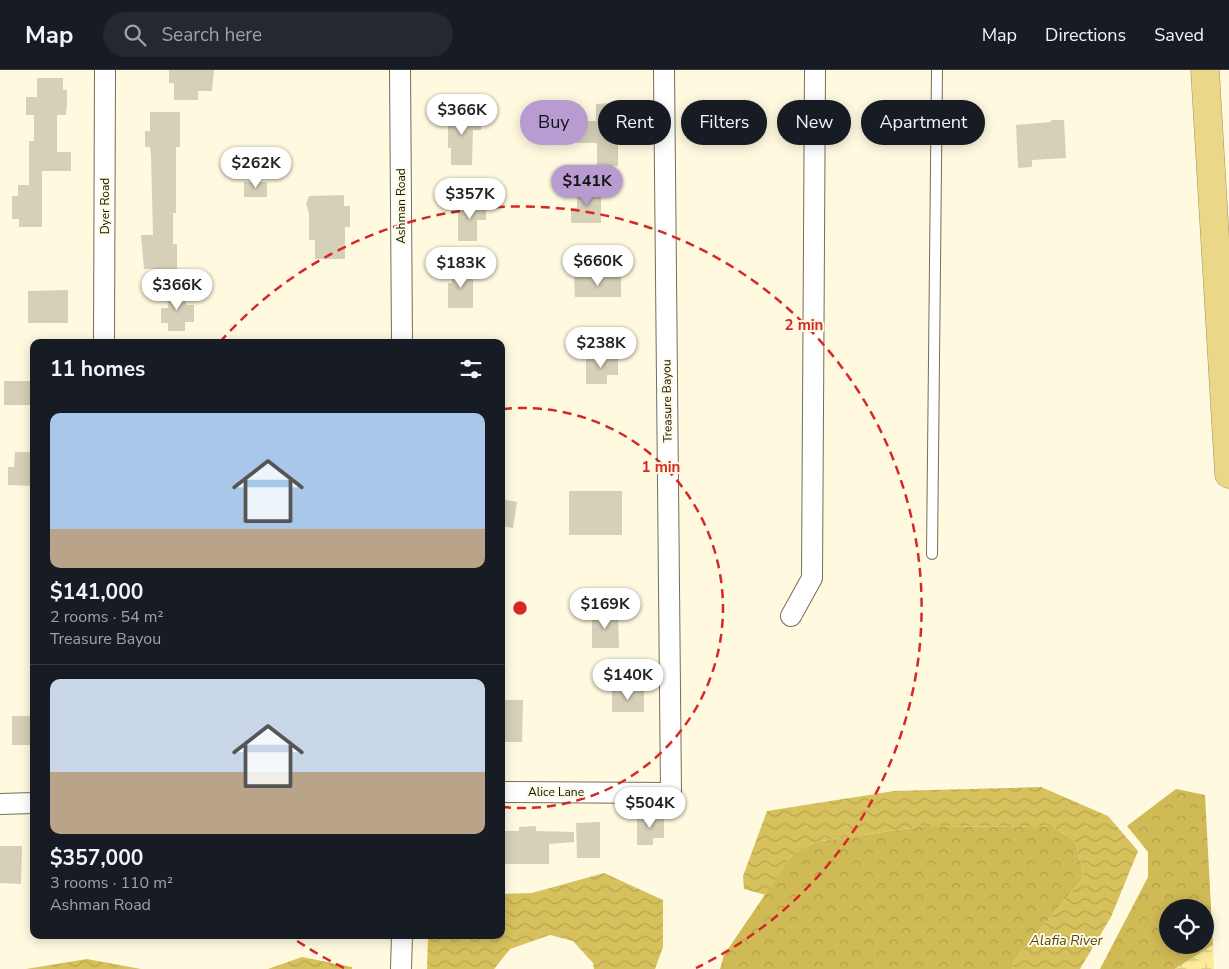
<!DOCTYPE html>
<html lang="en">
<head>
<meta charset="utf-8">
<style>
	:root { --surface:#171b24; --page:#242831; --text:#f1f3f6; --muted:#9ea1a6; --line:#363941; --accent:#b89bd1 }
	body { margin:0; font-family:"Nunito Sans",sans-serif; background:var(--page); color:var(--text); height:100vh; display:flex; flex-direction:column; font-size:19px; white-space:nowrap }
	* { box-sizing:border-box; margin:0 }
	p { font-size:16px; color:var(--muted) }
	.icon { flex:none; width:28px; height:28px; fill:none; stroke:currentColor; stroke-width:2; stroke-linecap:round; stroke-linejoin:round }
	.map { position:relative; flex:1; overflow:hidden }
	.drawer { position:absolute; left:30px; top:269px; width:475px; height:600px; display:flex; flex-direction:column; background:var(--surface); border-radius:10px; box-shadow:0 2px 12px #0003 }
	.drawer>* { flex:none }
	.guide { position:absolute; left:520px; top:30px; width:475px; height:45px; display:flex; gap:10px }
	.fabs { position:absolute; left:1159px; top:829px; display:grid; gap:10px }
	.fabs a { display:grid; place-items:center; width:55px; height:55px; border-radius:50%; background:var(--surface); box-shadow:0 2px 12px #0003; font-size:25px }
	.price { position:absolute; translate:-50% -42px; padding:0 11px; border-radius:18px; background:#fff; color:#222; font-size:16px; line-height:32px; filter:drop-shadow(0 1px 2px #0008) }
	.price::after { content:''; position:absolute; left:50%; top:30px; width:15px; height:11px; margin-left:-8px; background:inherit; clip-path:polygon(0 0,100% 0,50% 100%) }
	.price.on { background:var(--accent); color:#111 }
	ul { padding:0; list-style:none }
	li { display:grid; align-content:center; gap:10px; height:265px; padding:0 20px }
	li+li { border-top:1px solid var(--line) }
	li span { display:grid; place-items:center; height:155px; border-radius:10px; color:#555 }
	li>.icon { margin-inline-start:auto }
	span .icon { width:90px; height:90px; fill:#fffc; stroke-width:1 }
	li b { font-size:21px }
	h2 { display:flex; justify-content:space-between; align-items:center; height:60px; padding:0 20px; font-size:21px }
	.pill { padding:0 18px; border-radius:22px; background:var(--surface); box-shadow:0 2px 12px #0003; font-size:18px; line-height:45px }
	.pill.on { background:var(--accent); color:#111 }
	header { display:flex; align-items:center; gap:30px; box-sizing:border-box; height:70px; padding:0 25px; background:var(--surface); border-bottom:1px solid var(--line) }
	header strong { font-size:24px }
	nav { display:flex; gap:28px; margin-inline-start:auto; font-size:18px }
	.search { width:350px; height:45px; background:var(--page); display:flex; align-items:center; gap:12px; box-sizing:border-box; padding:0 18px; border-radius:28px; color:var(--muted); font-size:19px }
	.map>svg:first-child { display:block }
	.forest { fill:url(#forest-crowns); fill-rule:evenodd }
	.wetland { fill:url(#wetland-marsh) }
	.water { fill:url(#water-waves) }
	.building { fill:#d5d0b7 }
	.lines { fill:none; stroke-linecap:round; stroke-linejoin:round }
	.lane-casing { stroke:#746f59; stroke-width:12 }
	.street-casing { stroke:#746f59; stroke-width:22 }
	.highway-casing { stroke:#9f925b; stroke-width:29 }
	.lane { stroke:#fff; stroke-width:10 }
	.street { stroke:#fff; stroke-width:20 }
	.highway { stroke:#ead888; stroke-width:28 }
	.ring { fill:none; stroke:#d62828; stroke-width:2.5; stroke-dasharray:9 6 }
	.labels { text-anchor:middle; dominant-baseline:central; stroke-width:4; stroke-linejoin:round; paint-order:stroke }
	.street-label { font-size:12px; fill:#131108; stroke:#fef9df }
	.water-label { font-size:14px; font-style:italic; fill:#50471d; stroke:#fef9df }
	.centre { fill:#d62828; stroke:#fef9df; stroke-width:2.5 }
	.ring-label { font-size:15px; text-anchor:middle; font-weight:bold; fill:#d62828; stroke:#fef9df; stroke-width:4; stroke-linejoin:round; paint-order:stroke }
</style>
</head>
<body>
<header>
<strong>Map</strong>
<div class="search"><svg class="icon" aria-label="search" viewBox="0 0 24 24"><circle cx="10" cy="10" r="6"/><path d="M15 15l6 6"/></svg>Search here</div>
<nav><a>Map</a><a>Directions</a><a>Saved</a></nav>
</header>
<div class="map">
<svg width="1229" height="899" viewBox="0 0 1229 899">
	<defs>
		<pattern id="forest-crowns" width="20" height="18" patternUnits="userSpaceOnUse" patternTransform="scale(1.25)"><rect width="20" height="18" fill="#d0ba56"/><path d="M2 6a3 3 0 1 1 6 0M12 15a3 3 0 1 1 6 0" fill="none" stroke="#b29f49"/></pattern>
		<pattern id="wetland-marsh" width="20" height="14" patternUnits="userSpaceOnUse" patternTransform="scale(1.25)"><rect width="20" height="14" fill="#fdeb9c"/><path d="M1 5h8M5 5V1M11 12h8M15 12V8" fill="none" stroke="#d8c885"/></pattern>
		<pattern id="water-waves" width="16" height="10" patternUnits="userSpaceOnUse" patternTransform="scale(1.25)"><rect width="16" height="10" fill="#d7c15d"/><path d="M0 5q4-4 8 0t8 0" fill="none" stroke="#b8a54f"/></pattern>
	</defs>
	<rect width="100%" height="100%" fill="#fef9df"/>
	<path class="forest" d="M1176 719 1205 725 1213 875 1175 899H1100L1148 807V782L1127 756ZM1168 838H1205V875H1168Z
		M924 756 1053 757 1075 771 1084 807 1014 891 1012 899H720L724 885 791 786 815 772Z"/>
	<path class="wetland" d="M1213 875 1214 899H1175Z"/>
	<path class="water" d="M1041 717 1108 746 1138 781 1111 847 1080 899H1012L1014 891 1084 807 1075 771 1053 757 924 756 815 772 791 786 766 825 744 819 743 806 767 741 894 721Z
		M604 803 663 830V877L655 899H594L593 893 573 871 550 865 510 879 494 899H427L428 865H501V824L532 823Z
		M302 887 352 897V899H268Z
		M87 889 141 899H26Z"/>
	<path class="building" d="M169 0H214L212 21H198V30H174V13H169Z
		M37 8H63V20H67V34L66 45H57V82H71V101H42V157H19V149H12V126H18V115H29V71H34V45H26V27H37Z
		M618 33V96H597V73H576V51H596V34Z
		M150 42H180V77H176V143H173V174H177V199H144L141 165H153L151 86 150 77H145V61H150Z
		M448 43H481V60H473L472 95H451V78H448Z
		M1051 50H1064L1066 88 1032 90V97L1018 98 1016 55 1051 52Z
		M244 112H267V127H244Z
		M577 120H601V153H571V138H577Z
		M344 125V136H350V157H345V189H315V170H309V143L306 134 309 126Z
		M458 132H486V150H477V171H458Z
		M452 199H473V238H448V213H452Z
		M621 206V227H575L574 207Z
		M167 219H186V235H194V252H185V261H168V253H161V238H168Z
		M68 220V253H28V221Z
		M586 287H618V305H607V314H586Z
		M4 311H34V335H4Z
		M15 382H34V416L8 415V397H14Z
		M569 421H622V465H569Z
		M501 429 517 432 513 458 501 456Z
		M592 542H618L619 578H592Z
		M612 620H644V642H612Z
		M501 630H523L522 672H502Z
		M12 646H34V675H12Z
		M644 744H664V768H653V775H637V748H644Z
		M600 752V788H577L576 753Z
		M536 756V761L574 762V772L549 774V794H501V761H519V757Z
		M0 776H22L21 814 0 813Z"/>
	<g class="lines">
		<g class="lane-casing">
			<path id="lane" d="M932 484 937 0"/>
		</g>
		<g class="street-casing">
			<path id="street" d="M400 0 402 272
				M104 272 105 0
				M791 546 812 508 815 0
				M501 722 671 723 664 0
				M0 734 34 733
				M401 899 402 865"/>
		</g>
		<g class="highway-casing">
			<path id="highway" d="M1205 0 1229 404"/>
		</g>
		<use href="#lane" class="lane"/>
		<use href="#street" class="street"/>
		<use href="#highway" class="highway"/>
	</g>
	<g class="ring">
		<path d="M503 339A200 200 0 1 1 503 737"/>
		<path d="M344 898A401 401 0 0 1 290 866M220 272A401 401 0 1 1 696 898"/>
	</g>
	<g class="labels">
		<g class="street-label">
			<text transform="translate(105 136) rotate(-90)">Dyer Road</text>
			<text transform="translate(401 136) rotate(-90)">Ashman Road</text>
			<text transform="translate(667 331) rotate(-91)">Treasure Bayou</text>
			<text x="556" y="722">Alice Lane</text>
		</g>
		<g class="water-label">
			<text x="1066" y="870">Alafia River</text>
		</g>
	</g>
	<circle cx="520" cy="538" r="8" class="centre"/>
	<g class="ring-label">
		<text x="804" y="260">2 min</text>
		<text x="661" y="402">1 min</text>
	</g>
</svg>
<div class="fabs">
<a><svg class="icon" aria-label="locate" viewBox="0 0 24 24"><circle cx="12" cy="12" r="6"/><path d="M12 2v4M12 18v4M2 12h4M18 12h4"/></svg></a>
</div>
<b class="price" style="left:462px;top:66px">$366K</b>
<b class="price" style="left:256px;top:119px">$262K</b>
<b class="price on" style="left:587px;top:137px">$141K</b>
<b class="price" style="left:470px;top:150px">$357K</b>
<b class="price" style="left:598px;top:217px">$660K</b>
<b class="price" style="left:461px;top:219px">$183K</b>
<b class="price" style="left:177px;top:241px">$366K</b>
<b class="price" style="left:601px;top:299px">$238K</b>
<b class="price" style="left:605px;top:560px">$169K</b>
<b class="price" style="left:628px;top:631px">$140K</b>
<b class="price" style="left:650px;top:759px">$504K</b>
<div class="guide">
<a class="pill on">Buy</a>
<a class="pill">Rent</a>
<a class="pill">Filters</a>
<a class="pill">New</a>
<a class="pill">Apartment</a>
</div>
<section class="drawer">
<h2>11 homes<svg class="icon" aria-label="filters" viewBox="0 0 24 24"><path d="M4 7h16M4 17h16"/><circle cx="9" cy="7" r="2"/><circle cx="15" cy="17" r="2"/></svg></h2>
<ul>
<li><span style="background:linear-gradient(#a9c7e8 75%,#b9a48a 0)"><svg class="icon" aria-label="home" viewBox="0 0 24 24"><path d="M3 11l9-7 9 7M6 9v11h12V9"/></svg></span><div><b>$141,000</b><p>2 rooms · 54 m²</p><p>Treasure Bayou</p></div></li>
<li><span style="background:linear-gradient(#c9d6e8 60%,#b9a48a 0)"><svg class="icon" aria-label="home" viewBox="0 0 24 24"><path d="M3 11l9-7 9 7M6 9v11h12V9"/></svg></span><div><b>$357,000</b><p>3 rooms · 110 m²</p><p>Ashman Road</p></div></li>
</ul>
</section>
</div>
</body>
</html>
